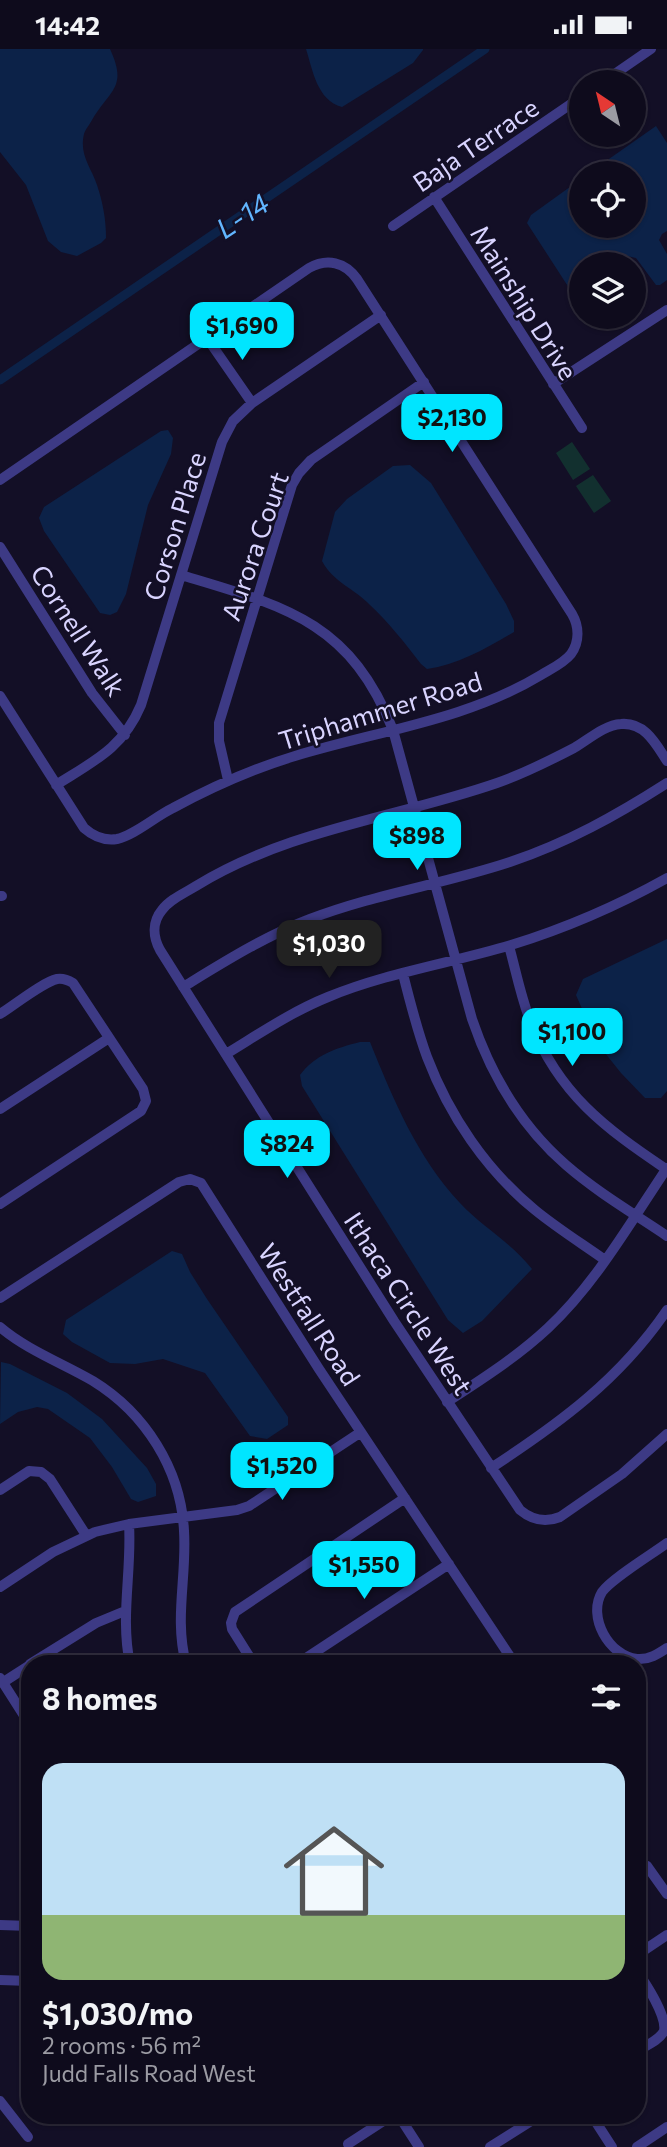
<!DOCTYPE html>
<html lang="en">
<head>
<meta charset="utf-8">
<style>
	:root { --surface:#0e0b1c; --page:#171425; --text:#f1f3f6; --muted:#9b9ba3; --line:#2e2b3b; --accent:#00e5ff }
	body { margin:0; font-family:Commissioner,sans-serif; background:var(--page); color:var(--text); height:100vh; display:flex; flex-direction:column; font-size:26px; white-space:nowrap }
	* { box-sizing:border-box; margin:0 }
	p { font-size:23px; color:var(--muted) }
	.icon { flex:none; width:38px; height:38px; fill:none; stroke:currentColor; stroke-width:2; stroke-linecap:round; stroke-linejoin:round }
	.map { position:relative; flex:1; overflow:hidden }
	.side { position:absolute; left:21px; top:1606px; width:625px; height:469px; display:flex; flex-direction:column; background:var(--surface); border-radius:28px; box-shadow:0 2px 5px #0004,0 0 0 2px var(--line) }
	.side>* { flex:none }
	.needle { width:46px; rotate:325deg }
	.fabs { position:absolute; left:569px; top:21px; display:grid; gap:14px }
	.fabs a { display:grid; place-items:center; width:77px; height:77px; border-radius:50%; background:var(--surface); box-shadow:0 2px 5px #0004,0 0 0 2px var(--line); font-size:35px }
	.price { position:absolute; translate:-50% -60px; padding:0 16px; border-radius:14px; background:var(--accent); color:#111; font-size:23px; line-height:46px; filter:drop-shadow(0 2px 4px #0008) }
	.price::after { content:''; position:absolute; left:50%; top:42px; width:21px; height:16px; margin-left:-10px; background:inherit; clip-path:polygon(0 0,100% 0,50% 100%) }
	.price.current { background:#222; color:#fff }
	ul { padding:0; list-style:none }
	li { display:grid; align-content:center; gap:14px; height:371px; padding:0 21px }
	li span { display:grid; place-items:center; height:217px; border-radius:21px; color:#555 }
	li>.icon { margin-inline-start:auto }
	span .icon { width:126px; height:126px; fill:#fffc; stroke-width:1 }
	li b { font-size:30px }
	h2 { display:flex; justify-content:space-between; align-items:center; height:84px; padding:0 21px; font-size:30px }
	.status { display:flex; justify-content:space-between; align-items:center; height:49px; padding:0 35px; background:var(--surface); direction:ltr }
	.status svg { height:19px; fill:currentColor }
	.map>svg:first-child { display:block }
	.green { fill:#12302f }
	.water { fill:#0c2248 }
	.lines { fill:none; stroke-linecap:round; stroke-linejoin:round }
	.canal { stroke:#0c2248; stroke-width:9 }
	.street { stroke:#3d3a85; stroke-width:10 }
	.labels { text-anchor:middle; dominant-baseline:central; stroke-width:5; stroke-linejoin:round; paint-order:stroke }
	.street-label { font-size:26px; fill:#d9d4ff; stroke:#130f26 }
	.water-label { font-size:28px; font-style:italic; fill:#62b6ff; stroke:#130f26 }
</style>
</head>
<body>
<div class="status"><b>14:42</b><svg viewBox="0 0 49 12"><path d="M0 12V9h3v3zM5 12V6h3v6zM10 12V3h3v9zM15 12V0h3v12zM26 1h20v11H26zM47 4h2v5h-2z"/></svg></div>
<div class="map">
<svg width="667" height="2098" viewBox="0 0 667 2098">
	<rect width="100%" height="100%" fill="#130f26"/>
	<path class="green" d="M572 393 590 420 573 431 556 404Z
		M593 426 611 452 594 464 576 437Z"/>
	<path class="water" d="M0 0H110C128 39 110 40 92 71 90 75 85 81 84 85 79 106 91 118 97 136 103 154 106 171 106 189L101 194 77 207 61 203 48 192 26 136 0 103Z
		M306 0H423V1L413 14 342 58C317 51 313 22 306 0Z
		M656 77 667 94V182L662 185 659 191 667 205V231L660 236H656L636 209 627 207 615 215H581V238L571 242 527 174 531 166 581 130V177H634V124H589Z
		M168 381 173 389 171 405 148 456 126 545 117 563 110 566 100 564 44 482 39 469 44 458 161 382Z
		M410 416 431 434 506 555 514 572V583C487 599 458 616 427 620L421 615C405 594 389 574 370 556 355 540 333 533 322 512L335 463 347 450 393 417Z
		M667 890V1042L661 1049H645L621 1024 597 994 576 946 583 930Z
		M360 993H370C393 1050 417 1108 460 1154 482 1178 510 1192 532 1220L482 1272 463 1284 448 1271 302 1037 300 1026C315 1006 336 999 360 993Z
		M172 1202 182 1205 190 1223 207 1250 288 1368V1376L267 1390 250 1387 205 1324 163 1310 135 1315 110 1314 72 1293 63 1285 66 1271Z
		M1 1313 10 1315 67 1344 102 1370 147 1419 156 1435V1447L138 1453 131 1450 112 1418 90 1389 48 1360 37 1358 18 1363 0 1375Z"/>
	<g class="lines">
		<path class="canal" d="M0 331 485 0"/>
		<path class="street" d="M603 33 651 0
			M434 148 582 379
			M393 177 581 48
			M207 289 252 354
			M553 335 667 261
			M0 431 309 219C327 209 345 213 357 230L572 565C579 577 580 592 571 605 564 614 551 620 541 626 467 671 377 682 295 707 252 720 212 738 173 759 156 767 135 786 117 790 104 792 93 787 84 779L0 647
			M0 498 92 644 125 686
			M181 526C284 557 350 572 393 681L472 970C491 1026 521 1077 566 1116 597 1143 633 1164 667 1187
			M667 712C656 695 645 673 621 675 604 676 588 691 574 699 549 712 523 725 497 734 396 769 289 780 196 837 185 844 170 850 162 861 152 873 153 888 160 901L394 1272 520 1461C532 1471 545 1474 560 1468L622 1425 667 1385
			M228 731 219 692V674L292 436 299 424 311 411 424 333
			M56 736C94 712 123 699 141 656L222 393 233 372 252 354 381 266
			M0 847H2
			M509 897C516 922 521 949 531 974 559 1045 605 1079 666 1120
			M403 925C410 953 417 981 427 1008 449 1066 486 1121 535 1161 557 1179 581 1194 605 1211
			M183 938C224 913 265 887 310 870 375 845 444 835 510 813 567 794 617 766 667 734
			M0 965C13 957 43 933 57 930 63 929 68 931 73 934L143 1040 146 1052 141 1062 0 1155
			M226 1005C259 985 291 963 328 948 386 924 451 914 511 896 566 879 617 857 667 829
			M0 1060 109 989
			M0 1249 179 1133 190 1130 201 1134 319 1320 515 1615
			M0 1278C27 1301 62 1314 93 1332 145 1364 181 1420 184 1482 187 1528 174 1569 186 1615
			M447 1353C482 1330 517 1308 548 1279 596 1234 630 1174 667 1119
			M491 1419C560 1374 620 1330 667 1261
			M0 1441 29 1422 41 1423 50 1430 86 1486
			M129 1475C132 1522 120 1568 130 1615
			M667 1494C652 1505 611 1530 602 1543 587 1568 609 1607 637 1610 649 1611 658 1605 667 1599
			M0 1538 53 1503 95 1483 129 1475 237 1461 249 1457 361 1383
			M30 1615 96 1574 125 1562
			M254 1615 232 1580 231 1574 235 1563 405 1449
			M297 1615 449 1515
			M0 1629 30 1676
			M2 1634 30 1616
			M637 1813 647 1817 667 1845
			M0 1876 30 1877
			M637 1906 667 1886
			M637 1922C646 1935 667 1967 664 1982 660 1991 645 1997 637 2002
			M0 1931 30 1932
			M0 2052 28 2088
			M399 2067 419 2098
			M592 2067 612 2098
			M348 2095 391 2067
			M490 2098 539 2067
			M637 2098 667 2078"/>
	</g>
	<g class="labels">
		<g class="street-label">
			<text transform="translate(475 95) rotate(-34)">Baja Terrace</text>
			<text transform="translate(525 253) rotate(58)">Mainship Drive</text>
			<text transform="translate(174 477) rotate(-73)">Corson Place</text>
			<text transform="translate(254 497) rotate(-71)">Aurora Court</text>
			<text transform="translate(79 581) rotate(57)">Cornell Walk</text>
			<text transform="translate(380 661) rotate(-17)">Triphammer Road</text>
			<text transform="translate(409 1254) rotate(57)">Ithaca Circle West</text>
			<text transform="translate(310 1265) rotate(57)">Westfall Road</text>
		</g>
		<g class="water-label">
			<text transform="translate(242 166) rotate(-34)">L-14</text>
		</g>
	</g>
</svg>
<div class="fabs">
<a><svg class="needle" viewBox="-14 -14 28 28"><path d="M0-13l5 13h-10z" fill="#e53935"/><path d="M0 13l5-13h-10z" fill="#9b9ba3"/></svg></a>
<a><svg class="icon" aria-label="locate" viewBox="0 0 24 24"><circle cx="12" cy="12" r="6"/><path d="M12 2v4M12 18v4M2 12h4M18 12h4"/></svg></a>
<a><svg class="icon" aria-label="layers" viewBox="0 0 24 24"><path d="M12 4l9 5-9 5-9-5zM3 14l9 5 9-5"/></svg></a>
</div>
<b class="price" style="left:242px;top:313px">$1,690</b>
<b class="price" style="left:452px;top:405px">$2,130</b>
<b class="price" style="left:417px;top:823px">$898</b>
<b class="price current" style="left:329px;top:931px">$1,030</b>
<b class="price" style="left:572px;top:1019px">$1,100</b>
<b class="price" style="left:287px;top:1131px">$824</b>
<b class="price" style="left:282px;top:1453px">$1,520</b>
<b class="price" style="left:364px;top:1552px">$1,550</b>
<section class="side">
<h2>8 homes<svg class="icon" aria-label="filters" viewBox="0 0 24 24"><path d="M4 7h16M4 17h16"/><circle cx="9" cy="7" r="2"/><circle cx="15" cy="17" r="2"/></svg></h2>
<ul>
<li><span style="background:linear-gradient(#bfe0f5 70%,#8fb573 0)"><svg class="icon" aria-label="home" viewBox="0 0 24 24"><path d="M3 11l9-7 9 7M6 9v11h12V9"/></svg></span><div><b>$1,030/mo</b><p>2 rooms · 56 m²</p><p>Judd Falls Road West</p></div></li>
</ul>
</section>
</div>
</body>
</html>
